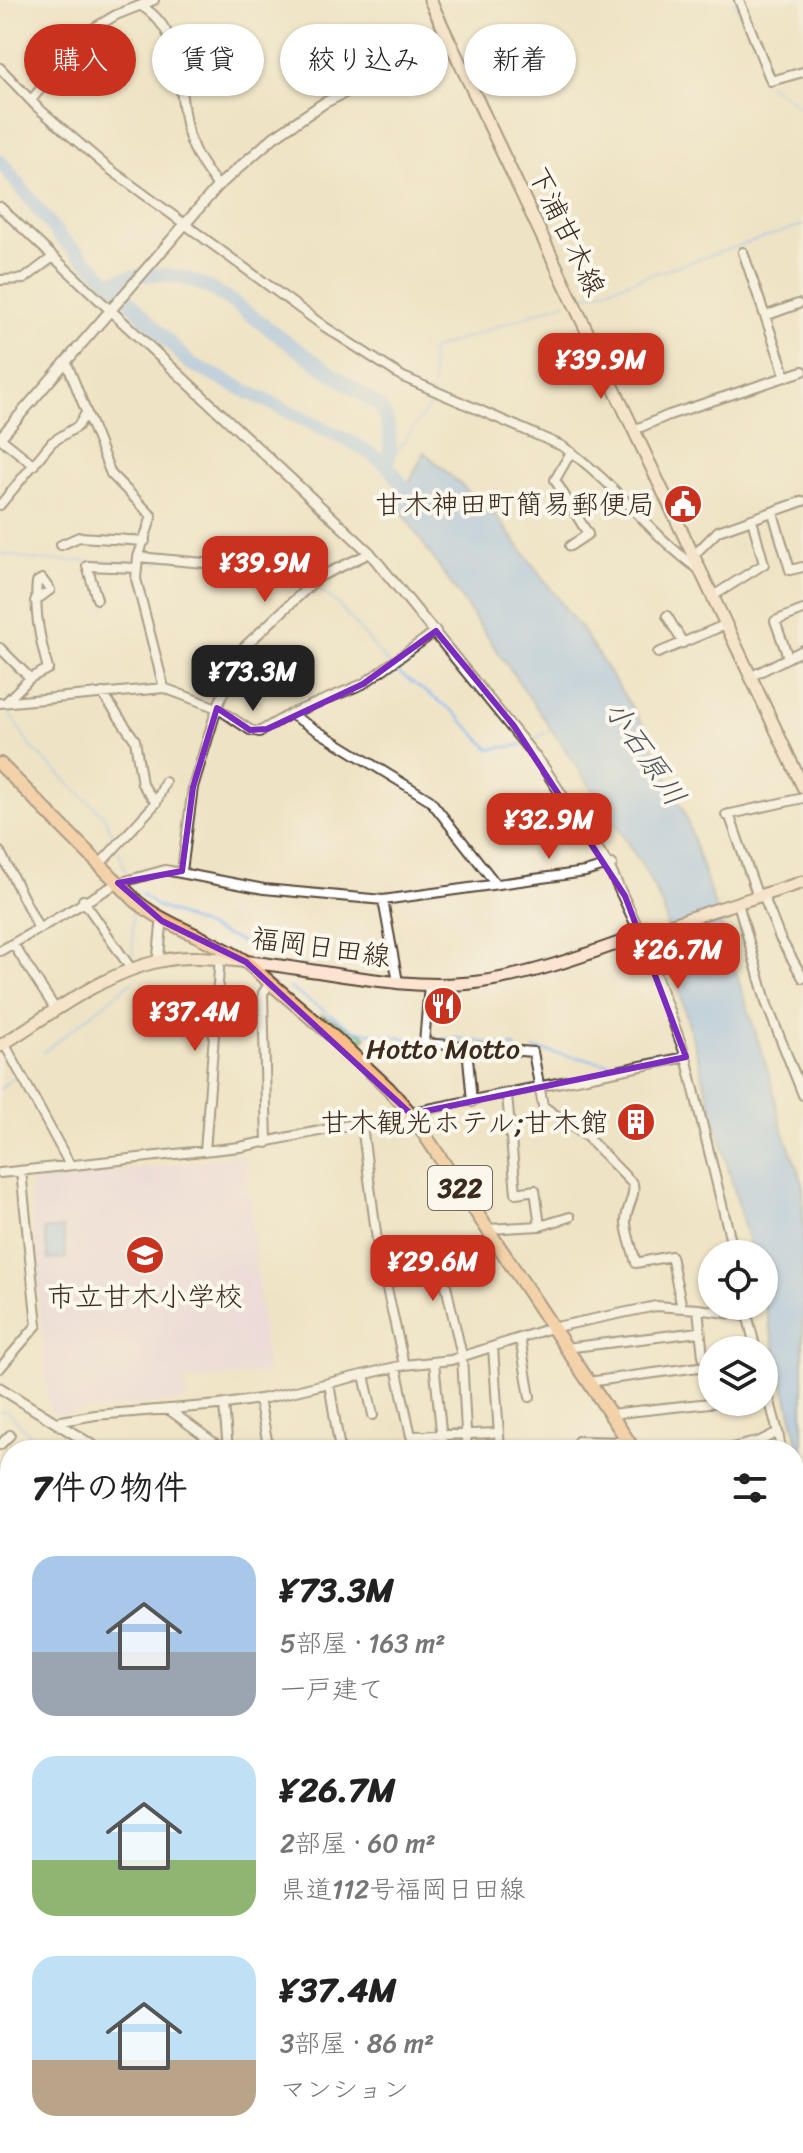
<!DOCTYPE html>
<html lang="ja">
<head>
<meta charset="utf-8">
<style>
	:root { --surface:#fff; --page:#f2f2f2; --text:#222; --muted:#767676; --accent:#c8321e }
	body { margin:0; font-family:Sriracha,"Klee One",sans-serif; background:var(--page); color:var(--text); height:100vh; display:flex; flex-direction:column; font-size:30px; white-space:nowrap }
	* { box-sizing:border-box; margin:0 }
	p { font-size:26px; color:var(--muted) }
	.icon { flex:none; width:44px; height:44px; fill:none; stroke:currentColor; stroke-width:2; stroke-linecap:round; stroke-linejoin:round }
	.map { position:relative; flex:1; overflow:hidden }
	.sheet { position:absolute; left:0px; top:1440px; width:804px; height:714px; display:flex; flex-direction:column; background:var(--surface); border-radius:32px 32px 0 0; box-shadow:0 2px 6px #0004 }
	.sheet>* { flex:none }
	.banner { position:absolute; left:24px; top:24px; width:756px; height:72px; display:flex; gap:16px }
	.fabs { position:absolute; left:698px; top:1240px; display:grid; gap:16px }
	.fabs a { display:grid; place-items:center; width:80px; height:80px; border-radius:50%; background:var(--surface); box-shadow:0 2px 6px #0004; font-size:40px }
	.price { position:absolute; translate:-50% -68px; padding:0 18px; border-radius:16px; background:var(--accent); color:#fff; font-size:26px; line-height:52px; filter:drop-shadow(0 2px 4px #0008) }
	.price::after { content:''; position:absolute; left:50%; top:48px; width:24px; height:18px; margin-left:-12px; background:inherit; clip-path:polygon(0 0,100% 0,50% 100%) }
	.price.selected { background:#222; color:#fff }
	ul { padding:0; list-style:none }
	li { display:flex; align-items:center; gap:24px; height:200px; padding:0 32px }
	li span { display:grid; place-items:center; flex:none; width:224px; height:160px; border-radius:24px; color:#555 }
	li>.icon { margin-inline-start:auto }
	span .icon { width:96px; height:96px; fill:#fffc; stroke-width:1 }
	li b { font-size:34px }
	h2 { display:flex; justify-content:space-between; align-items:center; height:96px; padding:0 32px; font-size:34px }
	.tag { padding:0 28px; border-radius:36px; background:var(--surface); box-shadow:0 2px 6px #0004; font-size:28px; line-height:72px }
	.tag.selected { background:var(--accent); color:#fff }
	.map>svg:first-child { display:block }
	.built { fill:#ead1ed }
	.green { fill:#87dda0; stroke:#61845f; stroke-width:2 }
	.water { fill:#88b8f4; stroke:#627189; stroke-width:2 }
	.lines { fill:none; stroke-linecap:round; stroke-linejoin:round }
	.stream { stroke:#88b8f4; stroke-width:2 }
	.river { stroke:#88b8f4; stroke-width:14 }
	.minor-casing { stroke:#564637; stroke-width:12 }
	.tertiary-casing { stroke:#564637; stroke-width:13 }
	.secondary-casing { stroke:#564637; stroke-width:15 }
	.trunk-casing { stroke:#564637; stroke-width:16 }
	.minor { stroke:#fff; stroke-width:8 }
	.tertiary { stroke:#fff; stroke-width:9 }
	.secondary { stroke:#fce5d0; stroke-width:11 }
	.trunk { stroke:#f8bd89; stroke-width:12 }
	.marked { fill:none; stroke:#7b2cbf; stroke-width:6; stroke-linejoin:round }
	.labels { text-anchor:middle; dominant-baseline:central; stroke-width:8; stroke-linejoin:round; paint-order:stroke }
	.shield { fill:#fbf7ec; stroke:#75685c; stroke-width:2 }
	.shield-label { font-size:26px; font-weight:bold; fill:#3b2a1e }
	.street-label { font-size:28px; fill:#3b2a1e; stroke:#fbf7ec }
	.poi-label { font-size:28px; fill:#3b2a1e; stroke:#fbf7ec; text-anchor:end }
	.water-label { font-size:30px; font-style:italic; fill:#52555e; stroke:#fbf7ec }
</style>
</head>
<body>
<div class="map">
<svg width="803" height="2153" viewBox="0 0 803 2153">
	<rect width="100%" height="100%" fill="#fbf7ec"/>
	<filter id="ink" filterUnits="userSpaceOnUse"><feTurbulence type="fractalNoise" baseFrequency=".0125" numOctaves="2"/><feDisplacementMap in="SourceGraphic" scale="16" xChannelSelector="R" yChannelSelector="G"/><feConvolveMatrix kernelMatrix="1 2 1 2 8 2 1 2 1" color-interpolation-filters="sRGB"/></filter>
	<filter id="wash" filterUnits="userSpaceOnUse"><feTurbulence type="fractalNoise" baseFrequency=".006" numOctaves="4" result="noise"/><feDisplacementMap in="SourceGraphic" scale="32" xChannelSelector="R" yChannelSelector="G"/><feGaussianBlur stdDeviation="1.8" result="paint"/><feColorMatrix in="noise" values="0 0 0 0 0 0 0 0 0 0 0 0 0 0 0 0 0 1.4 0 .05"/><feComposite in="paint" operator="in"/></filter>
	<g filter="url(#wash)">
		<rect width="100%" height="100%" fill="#efe3c5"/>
		<path class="built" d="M245 1155 267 1373 186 1380V1401L55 1414 49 1409 29 1183Z"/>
		<path class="green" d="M321 1014 367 1036 356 1048Z"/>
		<path class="water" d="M424 452 497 517 586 636 643 725 685 814 770 1078 782 1128 803 1183V1462L764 1303V1254H752L675 975 664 908 644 868 572 759 398 507Z
			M63 1228 66 1258 48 1260 44 1230Z"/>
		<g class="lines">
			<path class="stream" d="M734 0 739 11
				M759 62 765 78
				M768 84 803 109
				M576 299 803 225
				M433 386 431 350 566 302
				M387 465 431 404 432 393
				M0 553 35 560 134 562
				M140 562 162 563
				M224 569 304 577 311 583
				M316 587 337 603 388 663
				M392 668 454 712 490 749 523 745
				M4 705 30 746 104 816 115 840
				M528 742 551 730
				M118 850 126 872
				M140 893 155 905 271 955
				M132 910 133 957
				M289 988 355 1030 421 1041
				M431 1040 457 1038 516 1047
				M534 1049 622 1066
				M44 1052 134 980
				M655 1059 680 1053
				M0 1089 15 1075
				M0 1412 7 1411 45 1450
				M557 2144 560 2153"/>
			<path class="river" d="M0 161 60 237 121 292 189 363 359 446 387 465 416 502
				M111 282C188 255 231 302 288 343 319 365 350 385 380 407 391 425 392 445 387 465"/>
		</g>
	</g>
	<g filter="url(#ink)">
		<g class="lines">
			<g class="minor-casing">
				<path id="minor" d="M739 0 771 81 803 72
					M143 7C191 37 173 103 194 149 200 163 209 174 218 186
					M0 68 37 107 107 167 325 327 403 377 562 446C614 480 647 532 697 568
					M32 99 89 31 116 15 154 0
					M0 207 110 310
					M743 252 786 377
					M0 280 24 279 53 257
					M765 316 798 304
					M66 361 111 474 152 516 138 557 136 579 164 688
					M634 430 669 415 803 371
					M0 438 34 465
					M0 505 52 442 78 426 86 413
					M773 513 790 570 803 567
					M61 545 79 537 145 541
					M570 546 588 534 555 480 571 452
					M694 555 718 531 803 501
					M138 557 303 572 319 577
					M713 596 764 564 752 520
					M97 599 87 566 136 568
					M667 616 683 643
					M0 648 30 678
					M658 653 727 624
					M788 657 775 621 803 610
					M752 676 803 650
					M102 693 135 740 142 784 156 803
					M7 701 30 678 48 669C40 639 34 613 37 582L42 579 50 590 35 601
					M0 703 164 688 217 708 250 730 259 732 290 714 363 684 436 631
					M290 714 430 800 496 884
					M729 814 758 897
					M726 815 803 798
					M0 852 39 929
					M100 864 156 803 165 782
					M182 871 193 787 217 708 242 649 319 577 370 553
					M763 895 780 938 803 978
					M83 900 132 970
					M383 900 398 982
					M738 903 767 1005 803 1095
					M641 935 686 1057 734 1254
					M13 944 56 1010
					M0 951 118 883 165 870 264 889 383 900 585 872 612 864
					M429 985 424 1043 533 1052 543 1106 586 1136 633 1184C636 1198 625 1208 626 1223 627 1236 633 1250 636 1263L671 1256 682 1308
					M4 1043 70 1165
					M467 1047 472 1102
					M362 1125 378 1248 404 1365
					M267 1143 263 993 270 983
					M205 1151 220 957
					M0 1173 240 1147 686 1057
					M540 1226 570 1217
					M487 1229 540 1226 535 1190 516 1193 507 1095
					M386 1281 442 1268 462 1356 467 1450
					M745 1306 756 1350
					M698 1309 747 1316
					M520 1338 530 1397
					M493 1347 500 1450
					M565 1348 699 1332
					M434 1362 443 1450
					M396 1367 411 1436 499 1433
					M0 1368 37 1325 21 1171
					M364 1375 373 1415
					M588 1382 706 1366
					M329 1383 340 1450
					M259 1399 269 1450
					M224 1405 228 1450
					M168 1409 224 1450
					M610 1414 719 1402
					M56 1422 95 1415 219 1405 266 1398 404 1365 451 1360 551 1328 656 1306 698 1309 703 1356 712 1382
					M778 1432 781 1450
					M0 1445 10 1435
					M577 1450 578 1441 629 1442
					M724 1450 760 1441 778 1432 764 1380
					M0 1503 10 1511
					M794 1528 803 1580
					M0 1600 10 1603
					M0 1632 10 1627
					M799 1676 803 1697
					M0 1759 10 1772
					M0 1783 10 1779
					M801 1908 803 1896
					M0 1917 10 1916
					M270 2144 273 2153
					M418 2144 420 2153
					M680 2144 683 2153
					M434 2153 461 2144"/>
			</g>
			<g class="tertiary-casing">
				<path id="tertiary" d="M110 310 370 553 542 765 608 865 641 935
					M0 438 218 186 274 137 324 103 449 41
					M158 961 162 921
					M0 1388 100 1450
					M794 2029 803 2032"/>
			</g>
			<g class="secondary-casing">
				<path id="secondary" d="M430 0 803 787
					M0 1046C49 1015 103 973 160 961 191 954 219 959 250 962 325 970 404 992 479 982 537 974 593 952 647 933 699 914 751 899 803 882"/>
			</g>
			<g class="trunk-casing">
				<path id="trunk" d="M0 764 137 902C170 928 210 938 246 962L336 1039 388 1088 411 1114 634 1450
					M794 1967 803 2005"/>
			</g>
			<use href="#minor" class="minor"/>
			<use href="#tertiary" class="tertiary"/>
			<use href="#secondary" class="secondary"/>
			<use href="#trunk" class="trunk"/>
		</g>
	</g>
	<path d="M0 0H803V2153H0ZM436 631 514 726 625 896 686 1057 411 1114 246 962 162 921 118 883 182 871 193 787 217 708 250 730 267 729 363 684Z" fill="#efe3c5" fill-opacity=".55" fill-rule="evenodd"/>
	<path class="marked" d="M436 631 514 726 625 896 686 1057 411 1114 246 962 162 921 118 883 182 871 193 787 217 708 250 730 267 729 363 684Z"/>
	<defs>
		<g id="civic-disc" transform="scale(2)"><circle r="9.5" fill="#c8321e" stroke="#fbf7ec"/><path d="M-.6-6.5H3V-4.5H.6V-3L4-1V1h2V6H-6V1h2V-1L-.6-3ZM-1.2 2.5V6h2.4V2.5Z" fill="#fff"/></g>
		<g id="restaurant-disc" transform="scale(2)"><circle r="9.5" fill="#c8321e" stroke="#fbf7ec"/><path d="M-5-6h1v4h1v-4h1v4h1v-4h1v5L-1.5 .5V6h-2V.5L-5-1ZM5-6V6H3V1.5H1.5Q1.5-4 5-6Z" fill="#fff"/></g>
		<g id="building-disc" transform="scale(2)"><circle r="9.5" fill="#c8321e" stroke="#fbf7ec"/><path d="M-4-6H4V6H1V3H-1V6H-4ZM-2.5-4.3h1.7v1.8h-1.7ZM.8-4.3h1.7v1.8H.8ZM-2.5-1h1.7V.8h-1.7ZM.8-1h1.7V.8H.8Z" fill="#fff"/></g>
		<g id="school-disc" transform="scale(2)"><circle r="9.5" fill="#c8321e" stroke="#fbf7ec"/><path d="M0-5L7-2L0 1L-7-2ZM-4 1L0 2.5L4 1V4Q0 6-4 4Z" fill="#fff"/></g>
	</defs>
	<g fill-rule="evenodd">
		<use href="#civic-disc" x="683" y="504"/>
		<use href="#restaurant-disc" x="443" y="1006"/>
		<use href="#building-disc" x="636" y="1122"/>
		<use href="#school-disc" x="145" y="1255"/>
	</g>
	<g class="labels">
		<rect class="shield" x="428" y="1166" width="64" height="44" rx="6"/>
		<g class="shield-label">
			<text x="460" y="1188">322</text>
		</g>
		<g class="street-label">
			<text transform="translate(567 231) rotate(64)">下浦甘木線</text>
			<text transform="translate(321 947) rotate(8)">福岡日田線</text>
		</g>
		<g class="poi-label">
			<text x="655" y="504">甘木神田町簡易郵便局</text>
			<text x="443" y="1048" text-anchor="middle">Hotto Motto</text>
			<text x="608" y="1122">甘木観光ホテル;甘木館</text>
			<text x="145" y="1296" text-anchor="middle">市立甘木小学校</text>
		</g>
		<g class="water-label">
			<text transform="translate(645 753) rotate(56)">小石原川</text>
		</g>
	</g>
</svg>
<div class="fabs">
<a><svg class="icon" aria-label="locate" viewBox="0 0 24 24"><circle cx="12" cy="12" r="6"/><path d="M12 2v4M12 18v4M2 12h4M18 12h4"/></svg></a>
<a><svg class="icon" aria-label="layers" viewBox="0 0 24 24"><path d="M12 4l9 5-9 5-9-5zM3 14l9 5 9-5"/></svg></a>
</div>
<b class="price" style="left:601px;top:401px">¥39.9M</b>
<b class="price" style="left:265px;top:604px">¥39.9M</b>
<b class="price selected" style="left:253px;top:713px">¥73.3M</b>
<b class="price" style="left:549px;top:861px">¥32.9M</b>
<b class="price" style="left:678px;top:991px">¥26.7M</b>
<b class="price" style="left:195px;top:1053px">¥37.4M</b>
<b class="price" style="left:433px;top:1303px">¥29.6M</b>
<div class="banner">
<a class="tag selected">購入</a>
<a class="tag">賃貸</a>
<a class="tag">絞り込み</a>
<a class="tag">新着</a>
</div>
<section class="sheet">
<h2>7件の物件<svg class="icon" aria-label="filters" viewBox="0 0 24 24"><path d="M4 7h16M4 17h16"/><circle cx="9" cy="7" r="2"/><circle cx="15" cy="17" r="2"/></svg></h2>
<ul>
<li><span style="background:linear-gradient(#a9c7e8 60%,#9aa5b1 0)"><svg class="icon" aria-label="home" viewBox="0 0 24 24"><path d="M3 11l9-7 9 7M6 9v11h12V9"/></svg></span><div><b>¥73.3M</b><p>5部屋 · 163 m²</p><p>一戸建て</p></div></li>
<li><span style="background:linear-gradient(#bfe0f5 65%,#8fb573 0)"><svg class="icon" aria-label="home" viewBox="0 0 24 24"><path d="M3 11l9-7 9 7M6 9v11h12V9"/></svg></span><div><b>¥26.7M</b><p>2部屋 · 60 m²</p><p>県道112号福岡日田線</p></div></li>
<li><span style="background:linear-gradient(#bfe0f5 65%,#b9a48a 0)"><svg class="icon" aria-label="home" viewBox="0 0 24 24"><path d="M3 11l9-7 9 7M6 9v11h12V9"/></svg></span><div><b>¥37.4M</b><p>3部屋 · 86 m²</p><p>マンション</p></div></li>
</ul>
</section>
</div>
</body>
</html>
